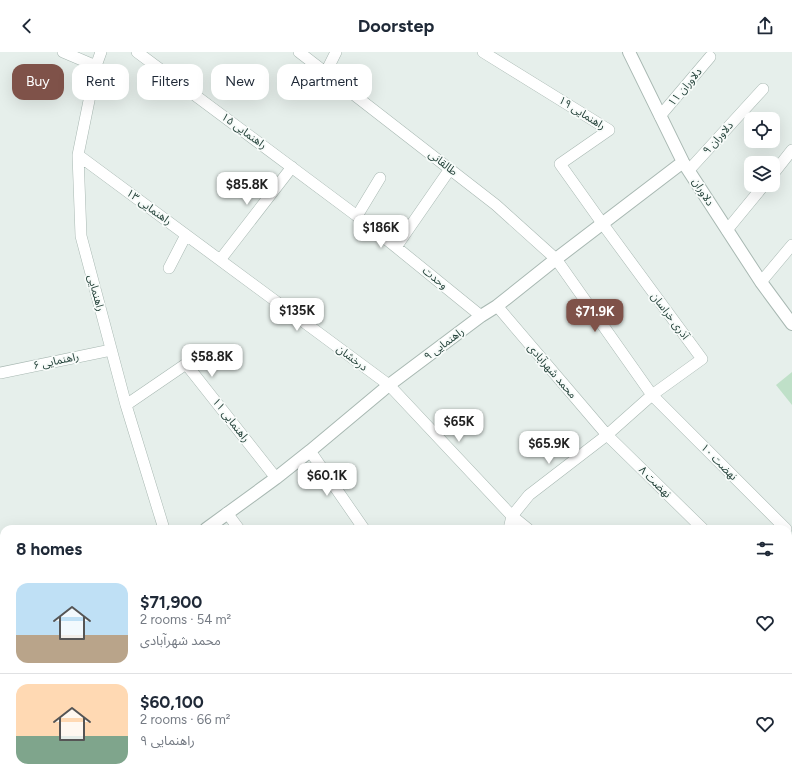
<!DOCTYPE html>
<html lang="en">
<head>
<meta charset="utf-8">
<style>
	:root { --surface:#fff; --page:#f6f6f7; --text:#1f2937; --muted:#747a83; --line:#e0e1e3; --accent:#7f5249 }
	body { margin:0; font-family:Figtree,"Noto Sans Arabic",sans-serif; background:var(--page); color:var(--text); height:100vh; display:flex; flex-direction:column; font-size:15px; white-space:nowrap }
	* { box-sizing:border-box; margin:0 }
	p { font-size:13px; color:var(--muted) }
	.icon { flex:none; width:22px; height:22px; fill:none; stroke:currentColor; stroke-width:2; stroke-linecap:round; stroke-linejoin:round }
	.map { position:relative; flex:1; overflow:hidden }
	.sheet { position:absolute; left:0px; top:473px; width:792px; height:256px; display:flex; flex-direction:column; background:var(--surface); border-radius:12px 12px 0 0; box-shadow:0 4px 16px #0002 }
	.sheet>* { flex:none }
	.hud { position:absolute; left:12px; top:12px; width:400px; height:36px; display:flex; gap:8px }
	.fabs { position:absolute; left:744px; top:60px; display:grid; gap:8px }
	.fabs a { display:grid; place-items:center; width:36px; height:36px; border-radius:8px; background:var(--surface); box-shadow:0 4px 16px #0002; font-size:20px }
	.price { position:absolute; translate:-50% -34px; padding:0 9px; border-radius:8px; background:#fff; color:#222; font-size:13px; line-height:26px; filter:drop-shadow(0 1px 2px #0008) }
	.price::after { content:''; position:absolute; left:50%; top:24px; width:12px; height:9px; margin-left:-6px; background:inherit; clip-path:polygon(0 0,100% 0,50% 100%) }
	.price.on { background:var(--accent); color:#fff }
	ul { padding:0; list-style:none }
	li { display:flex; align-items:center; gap:12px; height:100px; padding:0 16px }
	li+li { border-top:1px solid var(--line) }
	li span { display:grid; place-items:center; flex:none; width:112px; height:80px; border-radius:12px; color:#555 }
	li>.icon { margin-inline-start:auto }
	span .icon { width:48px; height:48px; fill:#fffc; stroke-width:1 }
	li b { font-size:17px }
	h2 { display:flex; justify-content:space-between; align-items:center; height:48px; padding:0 16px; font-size:17px }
	.tag { padding:0 14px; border-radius:12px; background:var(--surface); box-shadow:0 4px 16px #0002; font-size:14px; line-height:36px }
	.tag.on { background:var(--accent); color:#fff }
	header { display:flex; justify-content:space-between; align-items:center; height:52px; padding:0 16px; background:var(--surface); font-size:18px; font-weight:700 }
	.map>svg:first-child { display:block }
	.green { fill:#bfe0c8 }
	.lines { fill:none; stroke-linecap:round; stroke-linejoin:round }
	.minor-casing { stroke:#a8b8b2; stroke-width:12 }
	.tertiary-casing { stroke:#a8b8b2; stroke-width:14 }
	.minor { stroke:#fff; stroke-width:11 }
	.tertiary { stroke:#fff; stroke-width:12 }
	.labels { text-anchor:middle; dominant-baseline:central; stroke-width:3.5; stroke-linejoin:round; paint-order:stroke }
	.street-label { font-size:11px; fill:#24423a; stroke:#f7fbf9 }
</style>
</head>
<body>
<header><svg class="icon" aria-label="back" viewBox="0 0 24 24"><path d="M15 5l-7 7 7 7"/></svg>Doorstep<svg class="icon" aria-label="share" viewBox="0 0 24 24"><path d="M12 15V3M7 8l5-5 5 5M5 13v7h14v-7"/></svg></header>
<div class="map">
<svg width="792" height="729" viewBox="0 0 792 729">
	<rect width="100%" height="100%" fill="#e6efeb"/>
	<path class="green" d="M792 320V353L776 333Z
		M0 661H4V725H121L120 729H0Z"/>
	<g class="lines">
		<g class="minor-casing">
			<path id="minor" d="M63 0 96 14
				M101 0 96 14 78 103 81 184 126 353 164 477
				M137 0 357 164 396 195 481 264
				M299 0 496 153 556 207 652 343 786 477
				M483 0 609 78 560 112 602 171 702 307 652 343 607 383 529 443 512 464 509 477
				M326 20 336 0
				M660 64 710 5
				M78 103 389 333 512 464 528 477
				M689 118 763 37
				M773 122 792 98
				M357 164 380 126
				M727 178 764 133
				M396 195 450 117
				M220 208 292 115
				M169 216 186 183
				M761 230 792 193
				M497 254 607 383 703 477
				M0 321 111 298
				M126 353 186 312 276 426
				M310 399 364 477
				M227 461 239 477
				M0 641 4 640
				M788 663 792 671
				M788 696 792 694
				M346 725 349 729
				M482 725 485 729
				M597 725 600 729
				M753 725 755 729"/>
		</g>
		<g class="tertiary-casing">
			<path id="tertiary" d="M629 0 683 110 761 230 792 272
				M206 477 276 426 310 399 389 333 481 264 497 254 556 207 683 110
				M788 557 792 554
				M217 729V725
				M571 729 576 725"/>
		</g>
		<use href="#minor" class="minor"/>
		<use href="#tertiary" class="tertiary"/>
	</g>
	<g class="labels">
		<g class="street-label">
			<text transform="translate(685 35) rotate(-50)">دلاوران ۱۱</text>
			<text transform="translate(582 61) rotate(32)">راهنمایی ۱۹</text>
			<text transform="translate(244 79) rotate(36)">راهنمایی ۱۵</text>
			<text transform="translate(718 86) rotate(-48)">دلاوران ۹</text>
			<text transform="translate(443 111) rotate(38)">طالقانی</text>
			<text transform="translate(703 140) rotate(58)">دلاوران</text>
			<text transform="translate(149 155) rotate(36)">راهنمایی ۱۳</text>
			<text transform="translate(435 226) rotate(39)">وحدت</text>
			<text transform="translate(96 241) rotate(75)">راهنمایی</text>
			<text transform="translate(670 264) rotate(53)">آذری خراسان</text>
			<text transform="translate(444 292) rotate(-37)">راهنمایی ۹</text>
			<text transform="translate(352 306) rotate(37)">درخشان</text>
			<text transform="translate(56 309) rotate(-12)">راهنمایی ۶</text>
			<text transform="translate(552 319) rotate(49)">محمد شهرآبادی</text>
			<text transform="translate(231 368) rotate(52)">راهنمایی ۱۱</text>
			<text transform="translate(719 410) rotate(45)">نهضت ۱۰</text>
			<text transform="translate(655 430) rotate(44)">نهضت ۸</text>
		</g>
	</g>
</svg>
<div class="fabs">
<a><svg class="icon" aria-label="locate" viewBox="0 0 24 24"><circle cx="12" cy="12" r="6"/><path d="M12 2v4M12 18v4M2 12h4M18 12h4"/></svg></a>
<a><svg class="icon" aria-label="layers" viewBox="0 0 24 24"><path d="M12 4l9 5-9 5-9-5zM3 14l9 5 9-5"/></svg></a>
</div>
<b class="price" style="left:247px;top:154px">$85.8K</b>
<b class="price" style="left:381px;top:197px">$186K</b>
<b class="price" style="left:297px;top:280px">$135K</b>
<b class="price on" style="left:595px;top:281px">$71.9K</b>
<b class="price" style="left:212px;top:326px">$58.8K</b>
<b class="price" style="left:459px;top:391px">$65K</b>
<b class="price" style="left:549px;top:413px">$65.9K</b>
<b class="price" style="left:327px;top:445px">$60.1K</b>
<div class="hud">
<a class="tag on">Buy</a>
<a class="tag">Rent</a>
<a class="tag">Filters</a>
<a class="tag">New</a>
<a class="tag">Apartment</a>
</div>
<section class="sheet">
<h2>8 homes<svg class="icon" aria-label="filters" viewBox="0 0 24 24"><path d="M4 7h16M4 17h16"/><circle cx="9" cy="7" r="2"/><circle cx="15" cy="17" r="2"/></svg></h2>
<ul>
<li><span style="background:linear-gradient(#bfe0f5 65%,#b9a48a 0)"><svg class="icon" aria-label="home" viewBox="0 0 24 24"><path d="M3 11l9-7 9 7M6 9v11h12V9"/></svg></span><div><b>$71,900</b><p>2 rooms · 54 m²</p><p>محمد شهرآبادی</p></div><svg class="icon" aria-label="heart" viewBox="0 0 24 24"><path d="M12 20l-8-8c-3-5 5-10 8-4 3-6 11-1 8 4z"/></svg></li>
<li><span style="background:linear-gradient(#ffd9b3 65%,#7fa58c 0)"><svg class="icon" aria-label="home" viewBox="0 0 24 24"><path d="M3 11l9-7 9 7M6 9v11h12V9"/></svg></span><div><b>$60,100</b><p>2 rooms · 66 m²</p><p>راهنمایی ۹</p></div><svg class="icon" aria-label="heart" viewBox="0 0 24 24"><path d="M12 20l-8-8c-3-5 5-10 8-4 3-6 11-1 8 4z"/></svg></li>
</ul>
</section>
</div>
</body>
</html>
